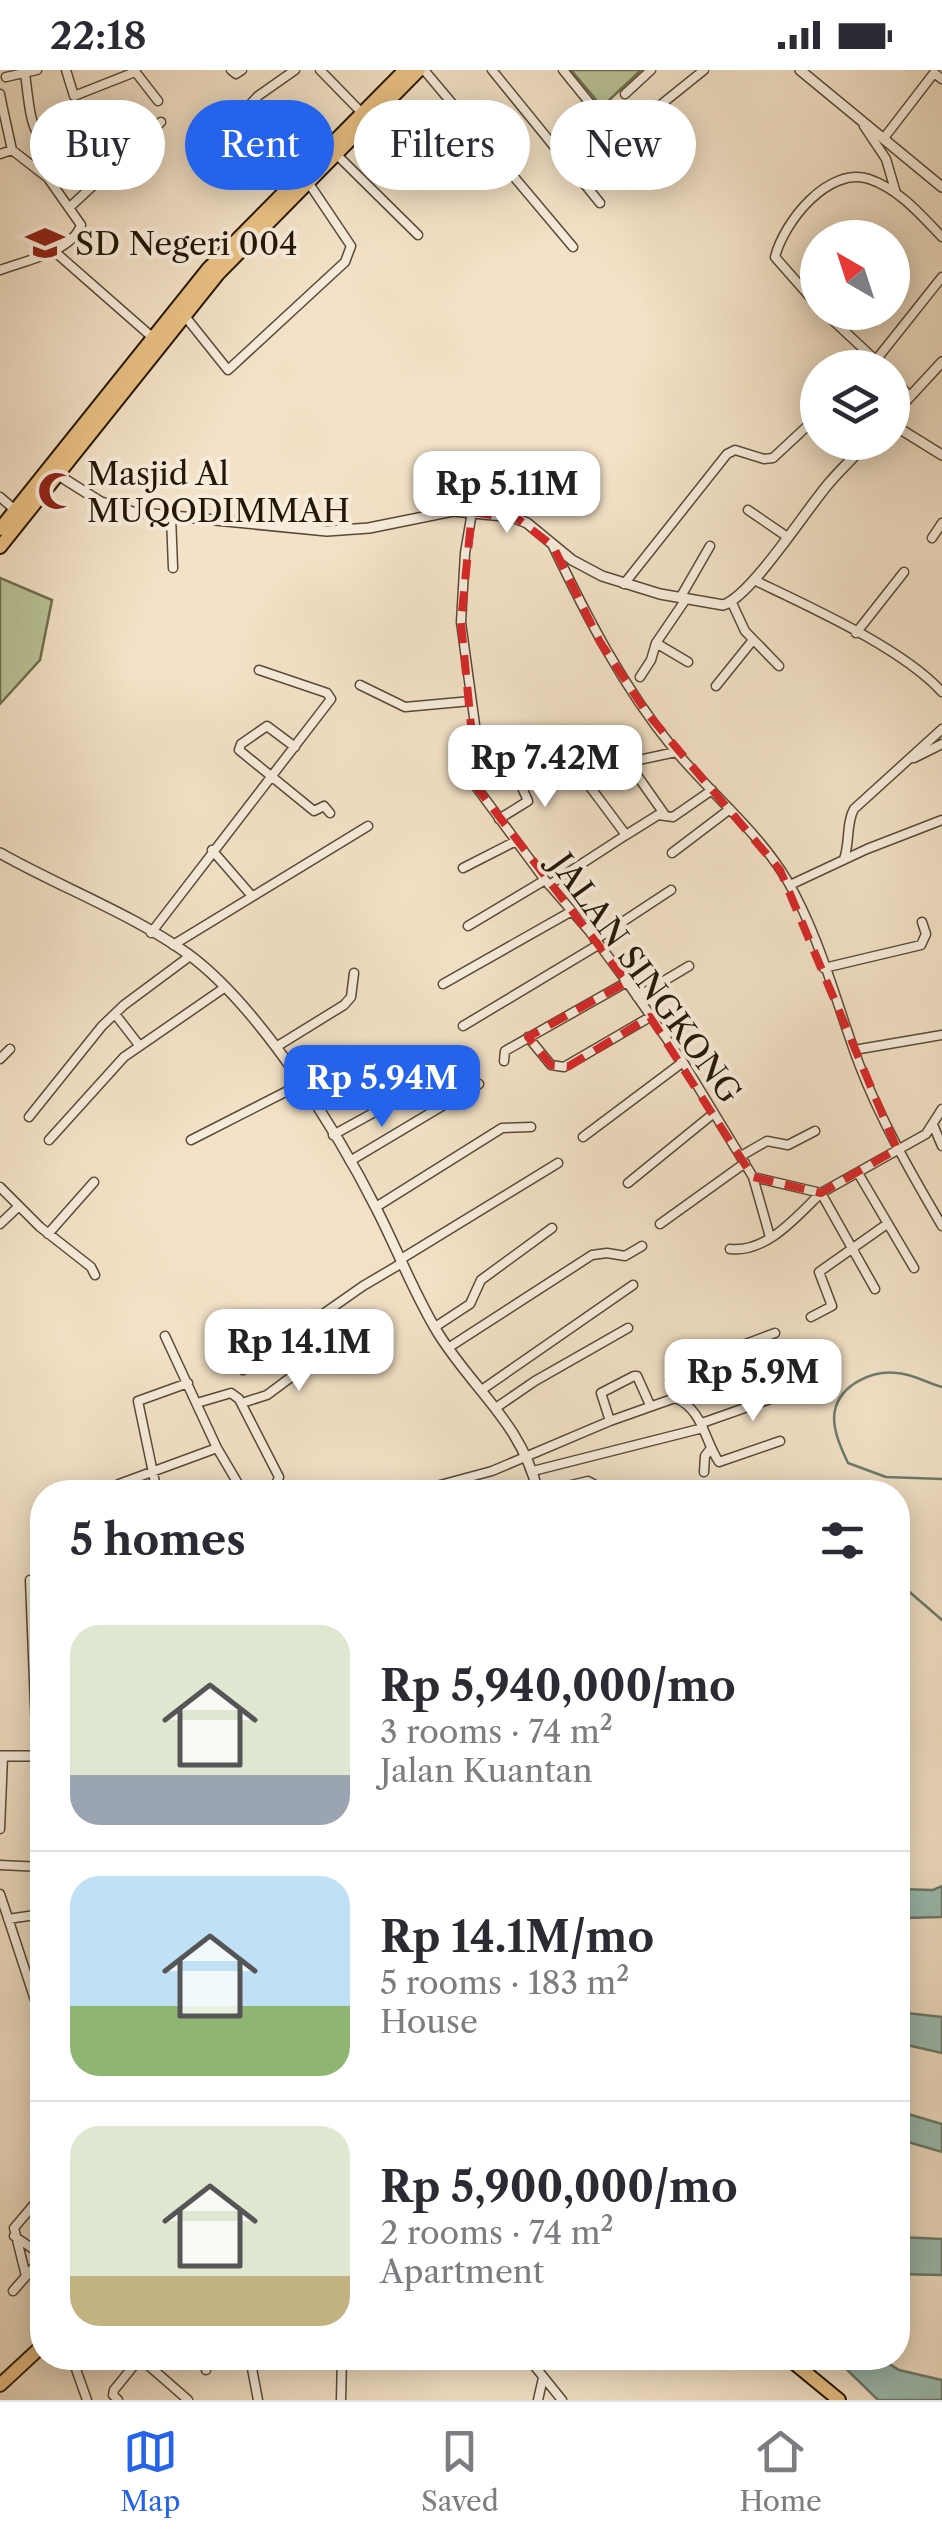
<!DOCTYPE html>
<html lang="en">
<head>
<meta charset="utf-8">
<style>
	:root { --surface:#fff; --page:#f7f7f7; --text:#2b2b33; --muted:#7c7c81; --line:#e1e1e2; --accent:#2563eb }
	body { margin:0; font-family:"Libre Caslon Text",serif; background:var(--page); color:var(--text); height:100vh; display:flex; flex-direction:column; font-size:38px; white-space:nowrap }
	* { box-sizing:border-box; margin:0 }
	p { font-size:32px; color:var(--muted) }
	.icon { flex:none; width:55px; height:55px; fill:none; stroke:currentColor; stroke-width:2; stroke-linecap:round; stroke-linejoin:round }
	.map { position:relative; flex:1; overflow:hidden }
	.details { position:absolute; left:30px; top:1410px; width:880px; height:890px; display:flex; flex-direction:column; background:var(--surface); border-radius:40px; box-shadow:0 5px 25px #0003 }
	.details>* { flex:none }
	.hud { position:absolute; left:30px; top:30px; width:882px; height:90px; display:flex; gap:20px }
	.needle { width:65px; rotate:321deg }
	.controls { position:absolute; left:800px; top:150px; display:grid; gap:20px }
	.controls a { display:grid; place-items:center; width:110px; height:110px; border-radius:50%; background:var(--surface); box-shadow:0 5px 25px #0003; font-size:50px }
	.price { position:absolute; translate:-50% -85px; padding:0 22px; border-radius:20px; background:#fff; color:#222; font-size:32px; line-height:65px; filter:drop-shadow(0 2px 5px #0008) }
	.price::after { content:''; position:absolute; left:50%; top:60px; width:30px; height:22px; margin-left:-15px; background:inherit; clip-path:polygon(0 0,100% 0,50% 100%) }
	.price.active { background:var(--accent); color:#fff }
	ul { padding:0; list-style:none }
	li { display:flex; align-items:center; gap:30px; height:250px; padding:0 40px }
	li+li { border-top:2px solid var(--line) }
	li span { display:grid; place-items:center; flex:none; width:280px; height:200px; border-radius:30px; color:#555 }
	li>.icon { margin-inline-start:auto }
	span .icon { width:120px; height:120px; fill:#fffc; stroke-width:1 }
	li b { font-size:42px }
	h2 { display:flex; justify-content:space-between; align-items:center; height:120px; padding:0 40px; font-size:42px }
	.tag { padding:0 35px; border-radius:45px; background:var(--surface); box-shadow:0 5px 25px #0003; font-size:35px; line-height:90px }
	.tag.active { background:var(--accent); color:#fff }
	.status { display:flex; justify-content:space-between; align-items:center; height:70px; padding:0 50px; background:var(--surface); direction:ltr }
	.status svg { height:28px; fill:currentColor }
	.dock { display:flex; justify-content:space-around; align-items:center; height:140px; border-top:2px solid var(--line); background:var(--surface); font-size:28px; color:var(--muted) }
	.dock a { display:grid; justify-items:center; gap:5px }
	.dock .active { color:var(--accent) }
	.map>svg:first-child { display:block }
	.green { fill:#b9c397; stroke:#6f6d4e; stroke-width:2.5 }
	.water { fill:#9bbeb3; stroke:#6c7b6d; stroke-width:2.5 }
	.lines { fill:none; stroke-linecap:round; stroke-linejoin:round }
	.stream { stroke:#6c7b6d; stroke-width:2.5 }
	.minor-casing { stroke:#584a36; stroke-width:11 }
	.tertiary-casing { stroke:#584a36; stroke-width:12 }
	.trunk-casing { stroke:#251705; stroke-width:16 }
	.minor { stroke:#f7ecdb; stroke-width:8 }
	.tertiary { stroke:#f7ecdb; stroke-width:9 }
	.trunk { stroke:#eac184; stroke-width:12 }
	.marked { fill:none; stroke:#d62828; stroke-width:8; stroke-dasharray:20 12; stroke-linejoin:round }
	.labels { text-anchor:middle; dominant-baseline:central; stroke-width:8; stroke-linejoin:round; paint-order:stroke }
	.poi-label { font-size:32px; fill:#251705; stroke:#f7ecdb; text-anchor:start }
	.street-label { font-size:32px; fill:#251705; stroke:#f7ecdb }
</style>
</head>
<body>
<div class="status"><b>22:18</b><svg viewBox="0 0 49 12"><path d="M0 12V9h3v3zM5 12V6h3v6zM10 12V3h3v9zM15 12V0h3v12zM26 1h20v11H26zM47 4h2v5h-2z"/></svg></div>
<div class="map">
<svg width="942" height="2330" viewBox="0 0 942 2330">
	<rect width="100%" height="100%" fill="#f3e2c7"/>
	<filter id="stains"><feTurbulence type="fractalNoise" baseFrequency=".002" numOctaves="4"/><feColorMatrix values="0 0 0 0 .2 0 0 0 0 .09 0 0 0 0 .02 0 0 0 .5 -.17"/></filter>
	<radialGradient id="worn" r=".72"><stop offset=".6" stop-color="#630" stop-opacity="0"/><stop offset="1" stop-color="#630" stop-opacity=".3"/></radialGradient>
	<path class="green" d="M571 0H641L602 37Z
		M0 508 52 530 40 590 0 634Z"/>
	<path class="water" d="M942 1816V1847L905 1848 898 1844V1819L933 1820Z
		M898 1942 942 1947V1983L898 1973Z
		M898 2041 942 2054V2082L898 2069Z
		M898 2167 942 2169V2205L898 2204Z
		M835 2288H880L899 2300 942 2310V2330H878Z"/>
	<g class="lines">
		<path class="stream" d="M942 1317C927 1313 913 1304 897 1303 873 1300 841 1314 835 1340 831 1357 841 1378 848 1393L886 1407 942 1409
			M898 1512 942 1550"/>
		<g class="minor-casing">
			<path id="minor" d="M66 0 74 26 135 2
				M134 0 158 31
				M231 0 236 4 242 0
				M320 0 362 43
				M424 0 573 177
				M492 0 600 133
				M563 0 601 47 642 112
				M25 3C33 68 30 64 82 103
				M6 7 37 0
				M0 24 3 39
				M625 24 651 0
				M0 40 3 39 12 80
				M653 41 704 0
				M864 56 886 89 896 123
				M884 68 934 3 942 9
				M0 84 12 80 48 108 81 155C72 182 24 191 0 200
				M204 84 258 26 295 0
				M336 84 418 165
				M70 137 161 52
				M54 181 152 267
				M818 236 775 187C784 152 828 96 869 109 899 119 921 145 942 167
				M824 242 884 298
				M184 245 228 300 345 192 351 176 308 112
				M876 290 942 207
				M892 307 910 327
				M0 427 15 440
				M748 440 786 466
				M472 442 465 483 461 552 476 662 477 718 545 810 590 862 627 912 683 992 753 1107 821 1123 926 1064 942 1039
				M171 446 173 498
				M932 468 942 453
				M553 476C587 547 623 617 673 678 710 723 757 760 787 810 820 866 836 933 859 994 881 1051 911 1103 942 1156
				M754 510C810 537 902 578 942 622
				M624 514 727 384 735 380 764 389 773 388 818 346
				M680 528 710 476
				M732 533 745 561 779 596
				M856 563 904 502
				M656 573 688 592
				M640 607 651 590 656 573 686 529
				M360 615 405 637 471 631
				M716 616 753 570
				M295 677 267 656 241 674 239 680 314 741 324 736 330 743
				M914 688 942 674
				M627 691 665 745
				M499 749 528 731 517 706
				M626 765 658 745 673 747 712 720
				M212 780 251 825
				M672 783 730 739
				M844 789C850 773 846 753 854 739L942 659
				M463 798 516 771
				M549 815 626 765 582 706 583 702 676 682
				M790 815 867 779 942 750
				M468 856 545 810
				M151 863 331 629 327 623 259 600
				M595 870 671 820
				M173 875 368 756
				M824 898 921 875 926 864 922 852
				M443 914 572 841
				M637 927 689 896
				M115 944 139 975
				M463 956 598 875
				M528 967 551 995 564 997 650 947
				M276 977 344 935 351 927 354 903
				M854 980 942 965
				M0 989 10 979
				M504 991 505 981 627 912
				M29 1047 102 956 124 935 190 886
				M934 1057 942 1076
				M333 1065 413 1021
				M583 1067 683 992
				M49 1070 124 987 224 918
				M191 1070 301 1014
				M741 1086 767 1071 788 1075 815 1061
				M350 1091 479 1014
				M858 1103 914 1198
				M753 1107 770 1167
				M628 1113 714 1043
				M0 1117 40 1157 91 1197 95 1205
				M376 1137 502 1058 531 1057
				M0 1154 19 1136
				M660 1154 745 1093
				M48 1164 94 1112
				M730 1179C767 1183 797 1146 821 1123L875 1219
				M401 1189 558 1093
				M811 1247 832 1236 819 1202 887 1154
				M435 1257 470 1234 481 1210 552 1158
				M165 1266 217 1378 243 1422
				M448 1278 592 1185 607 1183 625 1186 642 1176
				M243 1300 363 1216 402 1193
				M483 1319 633 1215
				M675 1328 670 1310 674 1301 775 1263
				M197 1333 231 1323 239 1329 279 1407 275 1417 260 1422
				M242 1333 267 1325 337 1273
				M497 1337 535 1311 628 1258
				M610 1351 601 1323 634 1306H637L650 1335
				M702 1353 793 1321
				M533 1401 703 1358
				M704 1402 705 1386 711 1378
				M119 1414 217 1378
				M157 1422 138 1331 188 1313
				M414 1422 492 1401 610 1351 675 1328C703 1339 704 1370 719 1392L780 1371
				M542 1422 588 1411 597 1416
				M30 1510 37 1686
				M0 1759 3 1686
				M0 1795 42 1797
				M0 1824 42 1951
				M8 1849 42 1844
				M14 2166 42 2185
				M26 2206 14 2158 42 2125
				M13 2221 42 2188
				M72 2288 87 2330
				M140 2288 188 2330
				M205 2288 206 2300
				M250 2288 258 2330
				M528 2288 562 2330
				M118 2330 113 2325 114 2320 140 2288
				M341 2330 342 2288
				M538 2330 543 2308"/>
		</g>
		<g class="tertiary-casing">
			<path id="tertiary" d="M800 0 942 117
				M892 346 942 292
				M892 354 942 385
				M58 405 101 432 133 442 327 461 369 458 453 441 512 447 527 453 572 490 602 506 660 524 723 535C751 527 807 438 830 412 842 398 855 386 868 372
				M0 783C62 818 130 843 188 884 258 935 338 1062 377 1140 398 1181 414 1224 438 1263 474 1321 521 1352 538 1422
				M0 1686H42"/>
		</g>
		<g class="trunk-casing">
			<path id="trunk" d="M0 459 208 199 405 0
				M0 477 218 204 419 0
				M788 2288 839 2330
				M0 2315 42 2276"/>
		</g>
		<use href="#minor" class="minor"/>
		<use href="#tertiary" class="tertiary"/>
		<use href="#trunk" class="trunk"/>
	</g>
	<path class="marked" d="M472 442 518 449 553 476 600 572 647 643 780 800 897 1079 821 1123 753 1107 650 947 569 996 551 995 528 967 627 912 477 718 461 552Z"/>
	<defs>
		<g id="school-bare" transform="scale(3)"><path d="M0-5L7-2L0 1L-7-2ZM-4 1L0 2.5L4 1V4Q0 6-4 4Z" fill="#8f2418" stroke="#f7ecdb" stroke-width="2.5" paint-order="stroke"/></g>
		<g id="mosque-bare" transform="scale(3)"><path d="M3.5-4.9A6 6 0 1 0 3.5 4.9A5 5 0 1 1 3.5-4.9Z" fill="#8f2418" stroke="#f7ecdb" stroke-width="2.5" paint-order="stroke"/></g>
	</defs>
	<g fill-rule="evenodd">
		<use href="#school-bare" x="45" y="173"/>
		<use href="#mosque-bare" x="57" y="421"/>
	</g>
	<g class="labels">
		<g class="poi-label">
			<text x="75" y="173">SD Negeri 004</text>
			<text x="87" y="403">Masjid Al<tspan x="87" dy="37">MUQODIMMAH</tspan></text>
		</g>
		<g class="street-label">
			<text transform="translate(646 908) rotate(54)">JALAN SINGKONG</text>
		</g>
	</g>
	<rect width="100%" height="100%" filter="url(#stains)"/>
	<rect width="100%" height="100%" fill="url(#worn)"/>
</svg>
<div class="controls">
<a><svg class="needle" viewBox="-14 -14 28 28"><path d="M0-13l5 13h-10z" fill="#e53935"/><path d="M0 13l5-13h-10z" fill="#7c7c81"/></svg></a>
<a><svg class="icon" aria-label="layers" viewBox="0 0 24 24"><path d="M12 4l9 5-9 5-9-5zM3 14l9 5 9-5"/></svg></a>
</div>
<b class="price" style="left:507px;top:466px">Rp 5.11M</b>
<b class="price" style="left:545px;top:740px">Rp 7.42M</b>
<b class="price active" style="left:382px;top:1060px">Rp 5.94M</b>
<b class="price" style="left:299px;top:1324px">Rp 14.1M</b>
<b class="price" style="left:753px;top:1354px">Rp 5.9M</b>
<div class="hud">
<a class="tag">Buy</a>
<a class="tag active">Rent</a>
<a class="tag">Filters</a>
<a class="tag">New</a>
</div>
<section class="details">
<h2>5 homes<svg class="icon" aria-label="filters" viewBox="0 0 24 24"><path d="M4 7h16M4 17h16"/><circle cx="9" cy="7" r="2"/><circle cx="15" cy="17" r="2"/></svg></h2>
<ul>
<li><span style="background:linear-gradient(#dfe7d0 75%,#9aa5b1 0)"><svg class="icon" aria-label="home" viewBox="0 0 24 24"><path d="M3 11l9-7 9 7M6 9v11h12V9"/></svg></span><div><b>Rp 5,940,000/mo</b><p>3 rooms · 74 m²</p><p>Jalan Kuantan</p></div></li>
<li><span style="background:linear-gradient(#bfe0f5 65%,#8fb573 0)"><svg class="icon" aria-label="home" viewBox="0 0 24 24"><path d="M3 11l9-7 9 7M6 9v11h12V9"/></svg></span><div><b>Rp 14.1M/mo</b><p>5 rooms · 183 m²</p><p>House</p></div></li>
<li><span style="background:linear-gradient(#dfe7d0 75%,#c2b280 0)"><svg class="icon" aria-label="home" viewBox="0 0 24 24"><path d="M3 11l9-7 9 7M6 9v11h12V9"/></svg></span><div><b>Rp 5,900,000/mo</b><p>2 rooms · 74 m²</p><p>Apartment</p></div></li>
</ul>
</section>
</div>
<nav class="dock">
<a class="active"><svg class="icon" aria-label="map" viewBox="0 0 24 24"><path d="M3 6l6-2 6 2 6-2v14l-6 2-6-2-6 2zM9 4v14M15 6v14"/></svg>Map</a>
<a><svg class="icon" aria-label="saved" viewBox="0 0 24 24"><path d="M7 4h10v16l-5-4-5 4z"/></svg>Saved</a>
<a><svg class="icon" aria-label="home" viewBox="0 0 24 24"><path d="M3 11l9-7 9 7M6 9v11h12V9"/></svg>Home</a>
</nav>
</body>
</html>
